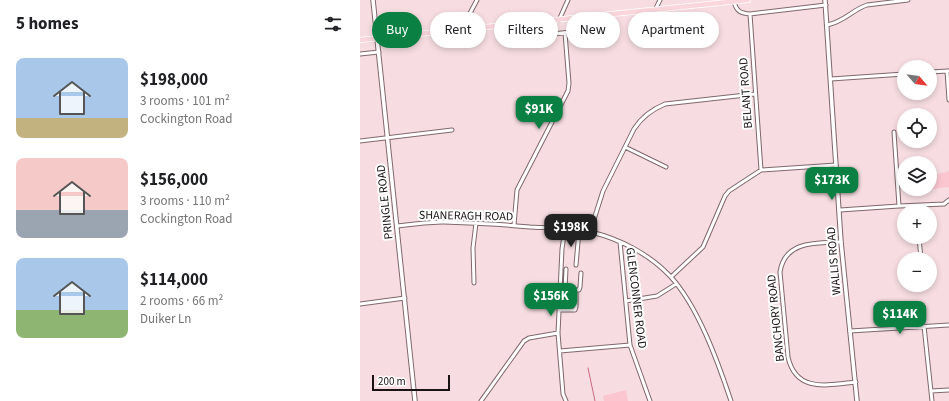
<!DOCTYPE html>
<html lang="en">
<head>
<meta charset="utf-8">
<style>
	:root { --surface:#fff; --page:#f2f2f2; --text:#202124; --muted:#757577; --accent:#0b8043 }
	body { margin:0; font-family:"Source Sans 3",sans-serif; background:var(--page); color:var(--text); height:100vh; display:flex; flex-direction:column; font-size:15px; white-space:nowrap }
	* { box-sizing:border-box; margin:0 }
	p { font-size:13px; color:var(--muted) }
	.icon { flex:none; width:22px; height:22px; fill:none; stroke:currentColor; stroke-width:2; stroke-linecap:round; stroke-linejoin:round }
	.map { position:relative; flex:1; overflow:hidden }
	.side { display:flex; flex-direction:column; background:var(--surface); width:360px }
	.side>* { flex:none }
	.top-card { position:absolute; left:12px; top:12px; width:380px; height:36px; display:flex; gap:8px }
	.needle { width:26px; rotate:118deg }
	.controls { position:absolute; left:537px; top:60px; display:grid; gap:8px }
	.controls a { display:grid; place-items:center; width:40px; height:40px; border-radius:50%; background:var(--surface); box-shadow:0 2px 6px #0003; font-size:20px }
	.scale { position:absolute; left:12px; bottom:10px; width:78px; box-sizing:border-box; padding-left:4px; border:2px solid #1b1214; border-top:0; font-size:11px; line-height:14px; white-space:nowrap; color:#1b1214; -webkit-text-stroke:3px #fff; paint-order:stroke }
	.price { position:absolute; translate:-50% -34px; padding:0 9px; border-radius:8px; background:var(--accent); color:#fff; font-size:13px; line-height:26px; filter:drop-shadow(0 1px 2px #0008) }
	.price::after { content:''; position:absolute; left:50%; top:24px; width:12px; height:9px; margin-left:-6px; background:inherit; clip-path:polygon(0 0,100% 0,50% 100%) }
	.price.selected { background:#222; color:#fff }
	ul { padding:0; list-style:none }
	li { display:flex; align-items:center; gap:12px; height:100px; padding:0 16px }
	li span { display:grid; place-items:center; flex:none; width:112px; height:80px; border-radius:8px; color:#555 }
	li>.icon { margin-inline-start:auto }
	span .icon { width:48px; height:48px; fill:#fffc; stroke-width:1 }
	li b { font-size:17px }
	h2 { display:flex; justify-content:space-between; align-items:center; height:48px; padding:0 16px; font-size:17px }
	.chip { padding:0 14px; border-radius:18px; background:var(--surface); box-shadow:0 2px 6px #0003; font-size:14px; line-height:36px }
	.chip.selected { background:var(--accent); color:#fff }
	main { display:flex; flex:1; min-height:0 }
	.map>svg:first-child { display:block }
	.green { fill:#fbc6d0 }
	.lines { fill:none; stroke-linecap:round; stroke-linejoin:round }
	.stream { stroke:#c96a80; stroke-width:1 }
	.minor-casing { stroke:#7f686c; stroke-width:5 }
	.tertiary-casing { stroke:#7f686c; stroke-width:5.5 }
	.primary-casing { stroke:#fff; stroke-width:6 }
	.minor { stroke:#fff; stroke-width:3 }
	.tertiary { stroke:#fff; stroke-width:3.5 }
	.primary { stroke:#fbd6dd; stroke-width:4.5 }
	.labels { text-anchor:middle; dominant-baseline:central; stroke-width:4; stroke-linejoin:round; paint-order:stroke }
	.street-label { font-size:12px; fill:#1b1214; stroke:#fff }
</style>
</head>
<body>
<main>
<section class="side">
<h2>5 homes<svg class="icon" aria-label="filters" viewBox="0 0 24 24"><path d="M4 7h16M4 17h16"/><circle cx="9" cy="7" r="2"/><circle cx="15" cy="17" r="2"/></svg></h2>
<ul>
<li><span style="background:linear-gradient(#a9c7e8 75%,#c2b280 0)"><svg class="icon" aria-label="home" viewBox="0 0 24 24"><path d="M3 11l9-7 9 7M6 9v11h12V9"/></svg></span><div><b>$198,000</b><p>3 rooms · 101 m²</p><p>Cockington Road</p></div></li>
<li><span style="background:linear-gradient(#f6c9c9 65%,#9aa5b1 0)"><svg class="icon" aria-label="home" viewBox="0 0 24 24"><path d="M3 11l9-7 9 7M6 9v11h12V9"/></svg></span><div><b>$156,000</b><p>3 rooms · 110 m²</p><p>Cockington Road</p></div></li>
<li><span style="background:linear-gradient(#a9c7e8 65%,#8fb573 0)"><svg class="icon" aria-label="home" viewBox="0 0 24 24"><path d="M3 11l9-7 9 7M6 9v11h12V9"/></svg></span><div><b>$114,000</b><p>2 rooms · 66 m²</p><p>Duiker Ln</p></div></li>
</ul>
</section>
<div class="map">
<svg width="589" height="401" viewBox="0 0 589 401">
	<rect width="100%" height="100%" fill="#f7dde1"/>
	<path class="green" d="M589 171V187L571 189 570 176Z
		M266 390 268 401H244L243 396Z"/>
	<g class="lines">
		<path class="stream" d="M228 368 235 401"/>
		<g class="minor-casing">
			<path id="minor" d="M374 1C376 11 380 13 390 14L466 5
				M295 10 300 0
				M390 14 401 170
				M199 20 208 0
				M153 25 155 39 163 38 225 30 227 26 228 17
				M467 25C484 22 492 10 507 5L548 0
				M101 30 117 0
				M0 54 19 52
				M587 71 589 100
				M570 72 588 71
				M471 79 544 74
				M534 132 539 206
				M0 141 92 130
				M265 147 306 167
				M480 210 539 206 584 204 589 200
				M154 225 157 190 208 91 209 83 205 33
				M37 226 64 223 82 222C111 223 141 224 170 227 190 228 211 228 231 232 260 239 289 254 310 276 338 306 358 362 371 401
				M205 229 202 249 198 333 203 394 206 401
				M230 232 243 191 274 129C281 118 293 109 305 104L395 94
				M559 237 561 259
				M260 242 270 345 290 401
				M481 242C457 243 425 240 420 272L428 357C436 393 467 385 496 382
				M216 265 219 231
				M311 277 343 247 365 196 369 191 401 170 476 165
				M114 283 113 248 116 223
				M200 289 209 290H219L220 287 221 273
				M205 290 206 269
				M266 301 297 296 316 284
				M0 304 45 298
				M199 310H215L216 307V293
				M564 326 572 401
				M490 331 589 325
				M200 351 270 345
				M571 391 589 390
				M121 401 164 341 169 338 198 333"/>
		</g>
		<g class="tertiary-casing">
			<path id="tertiary" d="M13 0 55 401
				M465 0 481 242 497 401"/>
		</g>
		<g class="primary-casing">
			<path id="primary" d="M0 40 388 0"/>
		</g>
		<use href="#minor" class="minor"/>
		<use href="#tertiary" class="tertiary"/>
		<use href="#primary" class="primary"/>
	</g>
	<g class="labels">
		<g class="street-label">
			<text transform="translate(386 93) rotate(-94)">BELANT ROAD</text>
			<text transform="translate(25 202) rotate(-96)">PRINGLE ROAD</text>
			<text transform="translate(106 216) rotate(1)">SHANERAGH ROAD</text>
			<text transform="translate(474 261) rotate(-95)">WALLIS ROAD</text>
			<text transform="translate(276 298) rotate(83)">GLENCONNER ROAD</text>
			<text transform="translate(416 318) rotate(-96)">BANCHORY ROAD</text>
		</g>
	</g>
</svg>
<div class="controls">
<a><svg class="needle" viewBox="-14 -14 28 28"><path d="M0-13l5 13h-10z" fill="#e53935"/><path d="M0 13l5-13h-10z" fill="#757577"/></svg></a>
<a><svg class="icon" aria-label="locate" viewBox="0 0 24 24"><circle cx="12" cy="12" r="6"/><path d="M12 2v4M12 18v4M2 12h4M18 12h4"/></svg></a>
<a><svg class="icon" aria-label="layers" viewBox="0 0 24 24"><path d="M12 4l9 5-9 5-9-5zM3 14l9 5 9-5"/></svg></a>
<a>+</a>
<a>−</a>
</div>
<div class="scale">200 m</div>
<b class="price" style="left:179px;top:130px">$91K</b>
<b class="price" style="left:472px;top:201px">$173K</b>
<b class="price selected" style="left:211px;top:248px">$198K</b>
<b class="price" style="left:191px;top:317px">$156K</b>
<b class="price" style="left:540px;top:335px">$114K</b>
<div class="top-card">
<a class="chip selected">Buy</a>
<a class="chip">Rent</a>
<a class="chip">Filters</a>
<a class="chip">New</a>
<a class="chip">Apartment</a>
</div>
</div>
</main>
</body>
</html>
